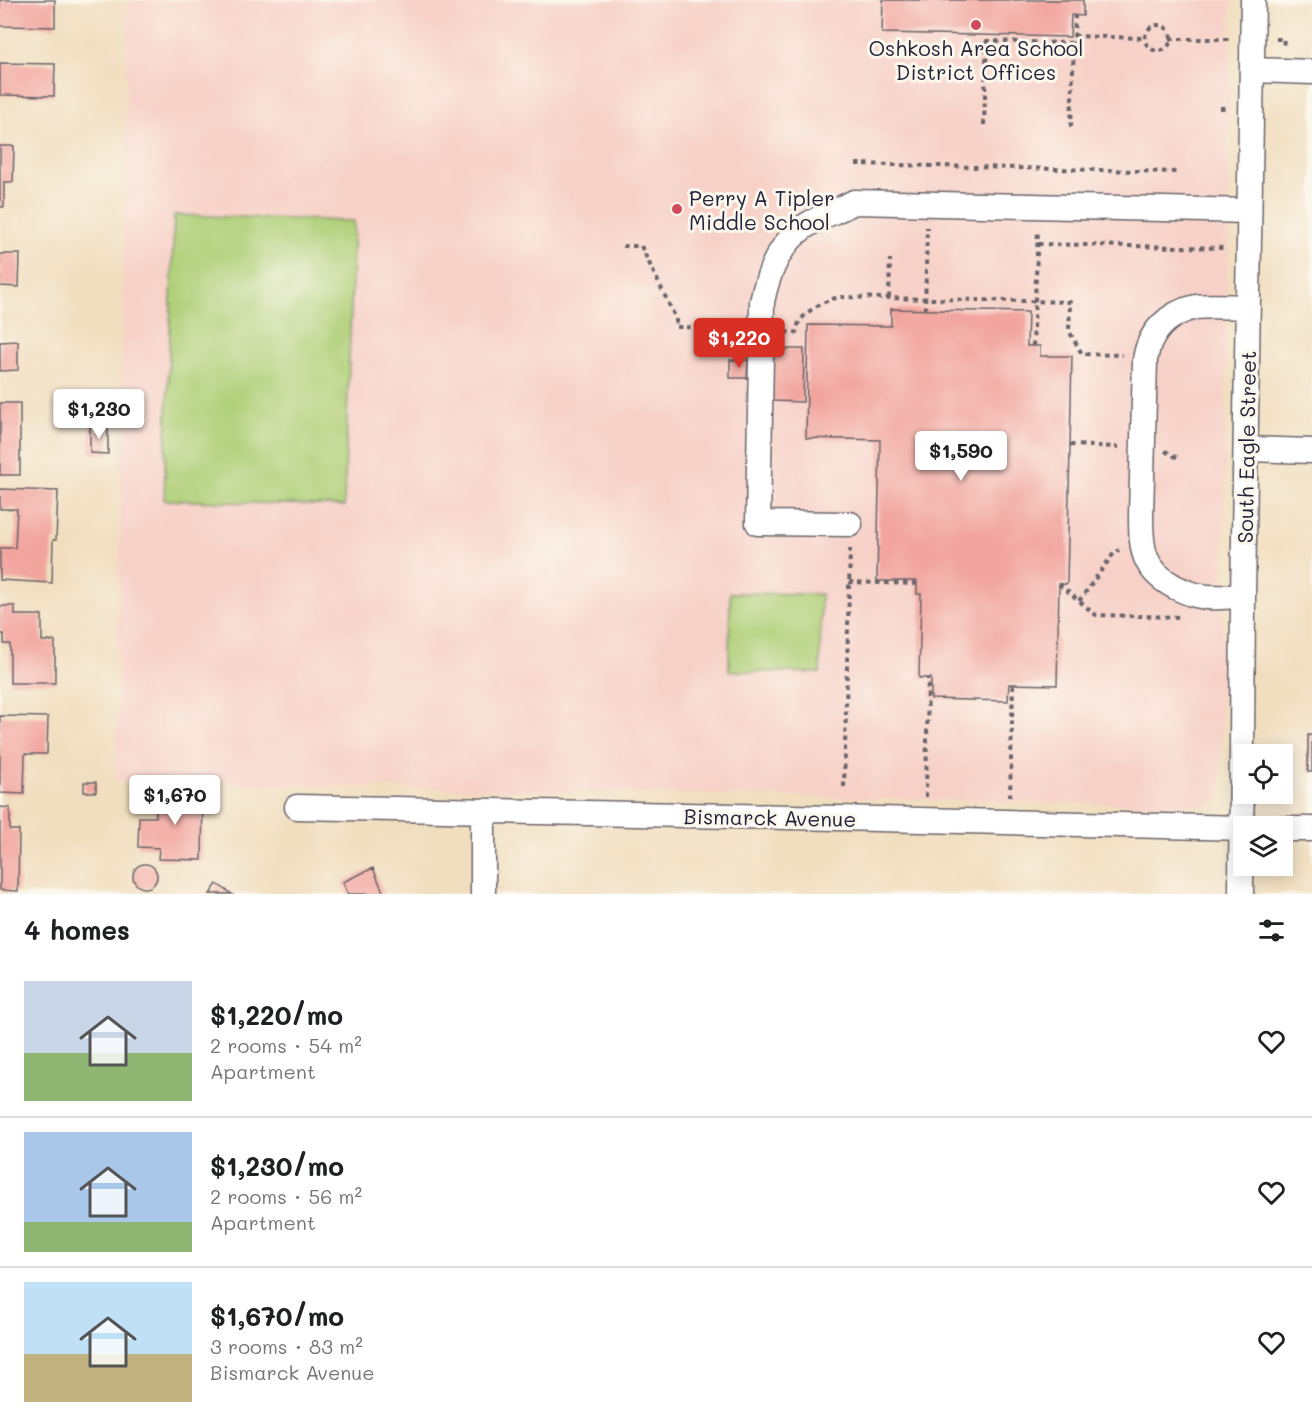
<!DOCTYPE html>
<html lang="en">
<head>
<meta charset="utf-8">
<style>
	:root { --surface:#fff; --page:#f6f6f6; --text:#202124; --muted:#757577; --line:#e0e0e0; --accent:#d93025 }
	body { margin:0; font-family:Mali,sans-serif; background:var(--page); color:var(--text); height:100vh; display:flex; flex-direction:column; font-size:22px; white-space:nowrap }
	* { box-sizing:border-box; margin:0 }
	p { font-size:20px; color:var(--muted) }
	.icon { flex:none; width:33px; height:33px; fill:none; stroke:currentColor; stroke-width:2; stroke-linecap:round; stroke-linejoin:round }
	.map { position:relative; height:894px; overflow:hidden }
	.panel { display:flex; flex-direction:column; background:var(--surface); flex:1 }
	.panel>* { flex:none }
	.fabs { position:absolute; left:1233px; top:744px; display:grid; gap:12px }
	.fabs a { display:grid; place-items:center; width:60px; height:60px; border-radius:0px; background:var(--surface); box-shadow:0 3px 15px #0003; font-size:30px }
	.price { position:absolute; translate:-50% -51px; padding:0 14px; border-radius:6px; background:#fff; color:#222; font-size:20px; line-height:39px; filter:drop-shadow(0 2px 3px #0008) }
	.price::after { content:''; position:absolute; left:50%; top:36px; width:18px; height:14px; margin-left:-9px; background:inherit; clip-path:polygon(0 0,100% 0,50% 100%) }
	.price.current { background:var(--accent); color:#fff }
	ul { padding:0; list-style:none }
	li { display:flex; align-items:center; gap:18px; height:150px; padding:0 24px }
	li+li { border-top:2px solid var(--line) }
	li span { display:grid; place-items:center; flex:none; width:168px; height:120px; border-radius:0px; color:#555 }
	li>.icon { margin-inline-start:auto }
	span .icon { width:72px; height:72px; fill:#fffc; stroke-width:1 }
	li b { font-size:26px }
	h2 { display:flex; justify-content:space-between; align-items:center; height:72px; padding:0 24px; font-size:26px }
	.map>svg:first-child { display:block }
	.built { fill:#f7d1c8 }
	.green { fill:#afcf77; stroke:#687859; stroke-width:1.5 }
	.building { fill:#f2a59f }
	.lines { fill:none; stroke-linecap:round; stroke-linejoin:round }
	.minor-casing { stroke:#6a6469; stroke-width:27 }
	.path { stroke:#6a6469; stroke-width:4; stroke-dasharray:4.5 4.5; stroke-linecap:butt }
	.minor { stroke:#fff; stroke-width:24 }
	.poi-dot { fill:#d1495b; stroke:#fbf7ec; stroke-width:2 }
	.labels { text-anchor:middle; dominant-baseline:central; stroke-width:6; stroke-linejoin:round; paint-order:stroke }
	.poi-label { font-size:21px; fill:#22223b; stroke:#fbf7ec }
	.street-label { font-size:21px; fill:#22223b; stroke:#fbf7ec }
</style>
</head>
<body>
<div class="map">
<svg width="1312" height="894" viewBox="0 0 1312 894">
	<rect width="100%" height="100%" fill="#fbf7ec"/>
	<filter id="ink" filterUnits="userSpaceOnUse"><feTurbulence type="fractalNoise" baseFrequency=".0167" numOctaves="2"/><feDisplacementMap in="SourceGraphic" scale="12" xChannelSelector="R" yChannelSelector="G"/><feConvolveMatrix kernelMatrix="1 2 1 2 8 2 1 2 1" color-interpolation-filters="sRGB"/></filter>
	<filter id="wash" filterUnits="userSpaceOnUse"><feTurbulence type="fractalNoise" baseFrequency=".008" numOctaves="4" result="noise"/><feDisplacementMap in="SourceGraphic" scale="24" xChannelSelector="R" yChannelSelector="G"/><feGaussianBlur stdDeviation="1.35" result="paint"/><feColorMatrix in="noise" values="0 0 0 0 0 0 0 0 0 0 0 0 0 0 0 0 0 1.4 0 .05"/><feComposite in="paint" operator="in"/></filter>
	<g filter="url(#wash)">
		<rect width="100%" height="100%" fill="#f1debf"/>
		<path class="built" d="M128 0H1231L1221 793 1216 803 1207 806 116 781Z"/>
		<path class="green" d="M174 215 354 221 344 506 164 500Z
			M730 593 821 594 820 673 729 671Z"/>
		<g id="blocks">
			<path class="building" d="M0 0H55V27L0 26Z
				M883 0H1083V16L1071 15 1070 37 882 33Z
				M0 63 55 64 54 96 0 95Z
				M0 146H14L13 182H4V207H0Z
				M0 254H20L19 287 0 286Z
				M891 309 1028 312 1027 346H1040V356H1072L1067 584H1059L1057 685 1009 684 1008 701 931 699V678H919L921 594H917V581H877L880 440 806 438 808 325 891 326Z
				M18 341V370L0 371V342Z
				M773 349H804L803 402 772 401Z
				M730 360H748L747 378H730Z
				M0 403H20V475H0Z
				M90 426 108 427V454L90 453Z
				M0 489 58 491 56 540H53L52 583 0 580V548H15L17 509H0Z
				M0 606H15V615H42V641H55V683H10V644H4V634H0Z
				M0 716 48 717 47 754H25L24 794 0 793Z
				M1308 735H1312V772H1308Z
				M84 782H96V792H84Z
				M156 790 203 791 202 860 158 859 159 848 138 847 139 817H156Z
				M0 807 10 808V830H19L18 891 0 890Z
				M133 876a12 12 0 1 1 24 0a12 12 0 1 1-24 0Z
				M373 868 384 894H348L343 882Z
				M217 884 232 894H210Z"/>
		</g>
	</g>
	<g filter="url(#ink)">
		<use href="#blocks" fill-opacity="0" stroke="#6a6469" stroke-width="1.5"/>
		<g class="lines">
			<g class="minor-casing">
				<path id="minor" d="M1252 70 1312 72
					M1246 449 1312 451
					M850 524 758 523 762 302C768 272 780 242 807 225 822 216 839 210 854 202L1249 211
					M1243 596C1230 596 1214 599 1201 596 1191 595 1184 591 1175 587 1143 570 1141 550 1141 516L1145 360C1149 332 1168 313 1196 307 1209 305 1234 307 1248 307
					M297 807 837 818 1244 828
					M1282 829H1312
					M483 894V811
					M1241 894 1243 596 1253 0"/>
			</g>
			<path class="path" d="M1145 38a13 13 0 1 1 26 0a13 13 0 1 1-26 0Z
				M1074 36 1145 38
				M1170 39H1230
				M1276 39H1284L1283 48
				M986 41 1074 43
				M1220 108H1229
				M984 125 987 36
				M1071 127 1075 15
				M856 164 1178 172
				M1038 244 1226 248
				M623 246H641L676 319V327L739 328
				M889 298 890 259
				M925 310 927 227
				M785 332 796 333C797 314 823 301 839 297L1070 302 1069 331 1082 354 1122 355
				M1033 346 1038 230
				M1070 445 1119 447
				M1165 451 1178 458
				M849 582 917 584
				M1059 584 1096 615 1179 617
				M1079 601 1114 553 1119 550
				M844 787 850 549
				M926 797 928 678
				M1010 797 1013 684"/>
			<use href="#minor" class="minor"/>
		</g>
	</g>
	<g class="poi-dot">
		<circle cx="976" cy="25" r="6"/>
		<circle cx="677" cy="209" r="6"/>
	</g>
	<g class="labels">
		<g class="poi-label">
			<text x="976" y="47">Oshkosh Area School<tspan x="976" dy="24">District Offices</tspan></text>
			<text x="689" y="197" text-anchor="start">Perry A Tipler<tspan x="689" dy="24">Middle School</tspan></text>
		</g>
		<g class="street-label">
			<text transform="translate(1246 447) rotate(-89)">South Eagle Street</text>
			<text transform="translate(770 817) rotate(1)">Bismarck Avenue</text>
		</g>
	</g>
</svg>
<div class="fabs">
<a><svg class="icon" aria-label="locate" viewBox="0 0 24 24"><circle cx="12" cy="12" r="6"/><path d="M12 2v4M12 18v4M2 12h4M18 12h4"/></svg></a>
<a><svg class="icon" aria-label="layers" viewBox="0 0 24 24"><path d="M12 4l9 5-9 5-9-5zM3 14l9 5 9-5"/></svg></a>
</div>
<b class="price current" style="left:739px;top:369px">$1,220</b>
<b class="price" style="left:99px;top:440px">$1,230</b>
<b class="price" style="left:961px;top:482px">$1,590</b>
<b class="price" style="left:175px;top:826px">$1,670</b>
</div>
<section class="panel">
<h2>4 homes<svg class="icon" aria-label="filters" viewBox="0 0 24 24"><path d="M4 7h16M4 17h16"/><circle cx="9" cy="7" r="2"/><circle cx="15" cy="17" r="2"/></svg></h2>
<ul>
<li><span style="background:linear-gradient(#c9d6e8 60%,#8fb573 0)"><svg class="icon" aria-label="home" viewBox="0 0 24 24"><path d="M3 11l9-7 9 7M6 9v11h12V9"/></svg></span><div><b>$1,220/mo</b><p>2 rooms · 54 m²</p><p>Apartment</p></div><svg class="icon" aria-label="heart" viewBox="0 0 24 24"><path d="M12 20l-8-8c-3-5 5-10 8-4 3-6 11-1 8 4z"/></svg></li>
<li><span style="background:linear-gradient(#a9c7e8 75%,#8fb573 0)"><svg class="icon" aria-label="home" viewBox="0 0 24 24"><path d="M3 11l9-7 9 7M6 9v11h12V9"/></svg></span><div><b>$1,230/mo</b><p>2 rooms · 56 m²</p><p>Apartment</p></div><svg class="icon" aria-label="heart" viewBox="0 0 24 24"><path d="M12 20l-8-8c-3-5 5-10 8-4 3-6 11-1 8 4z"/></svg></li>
<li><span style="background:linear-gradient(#bfe0f5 60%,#c2b280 0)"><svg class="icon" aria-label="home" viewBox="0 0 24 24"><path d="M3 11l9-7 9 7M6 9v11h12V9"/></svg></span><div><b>$1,670/mo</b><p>3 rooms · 83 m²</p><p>Bismarck Avenue</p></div><svg class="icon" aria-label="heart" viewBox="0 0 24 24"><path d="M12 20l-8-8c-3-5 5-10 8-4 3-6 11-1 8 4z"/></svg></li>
</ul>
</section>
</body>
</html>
